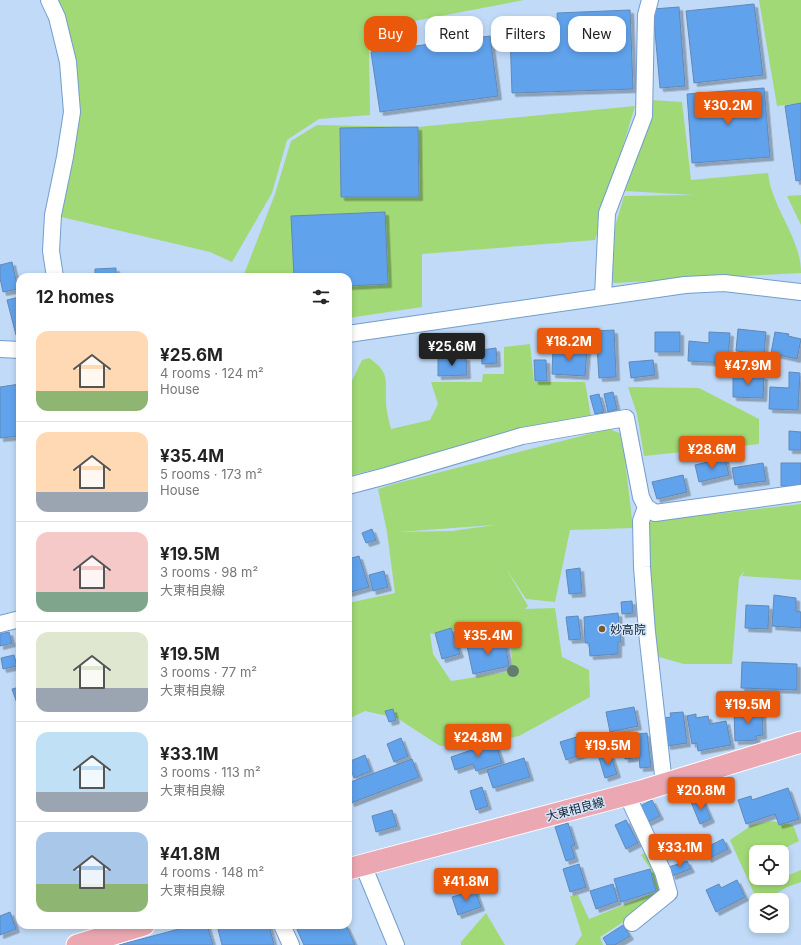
<!DOCTYPE html>
<html lang="en">
<head>
<meta charset="utf-8">
<style>
	:root { --surface:#fff; --page:#f6f6f6; --text:#222; --muted:#767676; --line:#e0e0e0; --accent:#ea580c }
	body { margin:0; font-family:Inter,"Noto Sans JP",sans-serif; background:var(--page); color:var(--text); height:100vh; display:flex; flex-direction:column; font-size:15px; white-space:nowrap }
	* { box-sizing:border-box; margin:0 }
	p { font-size:13px; color:var(--muted) }
	.icon { flex:none; width:22px; height:22px; fill:none; stroke:currentColor; stroke-width:2; stroke-linecap:round; stroke-linejoin:round }
	.map { position:relative; flex:1; overflow:hidden }
	.side { position:absolute; left:16px; top:273px; width:336px; height:656px; display:flex; flex-direction:column; background:var(--surface); border-radius:12px; box-shadow:0 2px 6px #0003 }
	.side>* { flex:none }
	.hud { position:absolute; left:364px; top:16px; width:377px; height:36px; display:flex; gap:8px }
	.tools { position:absolute; left:749px; top:845px; display:grid; gap:8px }
	.tools a { display:grid; place-items:center; width:40px; height:40px; border-radius:8px; background:var(--surface); box-shadow:0 2px 6px #0003; font-size:20px }
	.price { position:absolute; translate:-50% -34px; padding:0 9px; border-radius:4px; background:var(--accent); color:#fff; font-size:13px; line-height:26px; filter:drop-shadow(0 1px 2px #0008) }
	.price::after { content:''; position:absolute; left:50%; top:24px; width:12px; height:9px; margin-left:-6px; background:inherit; clip-path:polygon(0 0,100% 0,50% 100%) }
	.price.active { background:#222; color:#fff }
	ul { padding:0; list-style:none }
	li { display:flex; align-items:center; gap:12px; height:100px; padding:0 20px }
	li+li { border-top:1px solid var(--line) }
	li span { display:grid; place-items:center; flex:none; width:112px; height:80px; border-radius:12px; color:#555 }
	li>.icon { margin-inline-start:auto }
	span .icon { width:48px; height:48px; fill:#fffc; stroke-width:1 }
	li b { font-size:17px }
	h2 { display:flex; justify-content:space-between; align-items:center; height:48px; padding:0 20px; font-size:17px }
	.tag { padding:0 14px; border-radius:12px; background:var(--surface); box-shadow:0 2px 6px #0003; font-size:14px; line-height:36px }
	.tag.active { background:var(--accent); color:#fff }
	.map>svg:first-child { display:block }
	.green { fill:#a1d976; fill-rule:evenodd }
	.building { fill:#60a2ec; stroke:#6189b7; filter:url(#shadow) }
	.lines { fill:none; stroke-linecap:round; stroke-linejoin:round }
	.minor-casing { stroke:#749dcd; stroke-width:18 }
	.major-casing { stroke:#fff; stroke-width:23 }
	.minor { stroke:#fff; stroke-width:16 }
	.major { stroke:#eca8b2; stroke-width:21 }
	.tree { fill:#647d71 }
	.poi-dot { fill:#79592f; stroke:#d5e6fa; stroke-width:1.5 }
	.labels { text-anchor:middle; dominant-baseline:central; stroke-width:3; stroke-linejoin:round; paint-order:stroke }
	.poi-label { font-size:12px; fill:#102033; stroke:#d5e6fa; text-anchor:start }
	.street-label { font-size:12px; fill:#102033; stroke:#d5e6fa }
</style>
</head>
<body>
<div class="map">
<svg width="801" height="945" viewBox="0 0 801 945">
	<defs>
		<filter id="shadow"><feDropShadow dx="3.5" dy="3.5" stdDeviation="0" flood-color="#0004"/></filter>
	</defs>
	<rect width="100%" height="100%" fill="#c0daf8"/>
	<path class="green" d="M44 0H524L409 22 369 50 370 115 319 119 287 140 272 193 232 262 210 252 53 215 70 95Z
		M759 0H801V103L777 106Z
		M651 100 682 102 691 180 768 173C769 179 770 186 772 191 781 219 801 243 801 273L613 283 612 237 624 196 694 195 625 191 649 125Z
		M635 106 595 240 422 254V307L348 318V277H243L275 194 291 141 317 125 418 127Z
		M801 195V225L787 196Z
		M530 344 534 382H585L591 417 348 476V406L349 405 348 389 362 360 369 358C390 373 385 378 386 401 386 410 389 421 391 429L430 420 438 404 431 382H482L483 374H504V347Z
		M628 387 699 388 759 419V444L644 456 637 414Z
		M609 429 622 434 633 528 570 530 555 602 526 599 507 570 528 606 525 609 555 608 562 657 589 670 590 697 519 736 495 742 440 746 397 718 365 711 348 719V603L395 593 387 532 378 489 394 484ZM495 525 452 531 398 532 494 525ZM508 623 513 671 451 681 433 654 430 633 432 634 483 625Z
		M801 504V580L742 576 745 570 739 578 732 664H684L659 657 656 647 655 623 648 583 646 522Z
		M771 821 793 825 799 841 777 852H756V878H782V873L789 875 801 870V882L787 887 766 900H757L730 840 752 825Z
		M650 849 667 891 657 900 600 937 603 945H575L582 935 570 896 578 895 589 919 656 892 650 868 641 855Z
		M486 913 505 945H461V942Z"/>
	<path class="building" d="M754 4 763 75 694 83 686 11Z
		M679 7 685 86 660 88 653 9Z
		M630 10 633 89 512 93 510 34 558 32 557 13Z
		M490 36 498 96 380 112 371 52Z
		M764 88 770 157 692 163 687 94Z
		M801 103V180L796 181 785 106Z
		M418 127 419 197H341L340 128Z
		M385 212 388 284 348 286V277H294L291 216Z
		M12 262 18 289 3 292 0 278V265Z
		M116 268V277H95V269Z
		M20 297V334L16 335 7 300Z
		M738 329 766 332 764 354 736 351Z
		M614 330 616 377 599 378 596 331Z
		M655 332H680V352H655Z
		M709 332 730 333 728 363 688 361 689 341 709 343Z
		M775 332 789 334 788 336 801 339 797 359 771 353Z
		M496 348 497 363 482 364 481 350Z
		M553 348 587 350 585 376 552 374Z
		M466 357 467 375 438 376V358Z
		M534 360H546L547 381H535Z
		M653 360 655 375 631 378 629 362Z
		M789 372 800 373 798 410 769 409 770 387 789 388Z
		M733 375 764 376 763 398 733 397Z
		M20 384V436L0 438V387Z
		M613 392 617 409 608 412 604 394Z
		M599 394 604 412 595 414 590 396Z
		M789 431 801 432V450H789Z
		M725 458 729 475 699 482 695 465Z
		M763 463 766 481 735 485 732 468Z
		M781 463H801V486H781Z
		M683 475 687 492 657 499 652 482Z
		M372 529 376 540 366 543 362 533Z
		M359 556 369 587 348 593V559Z
		M580 568 582 593 569 594 566 570Z
		M384 571 388 587 373 591 369 575Z
		M774 595 796 598V611L801 612V628L772 626Z
		M632 601 633 613 622 614 621 602Z
		M746 605 769 606 768 629 745 628Z
		M618 613 621 642H618V654L590 656 589 643H585L584 617Z
		M578 616 581 639 569 640 566 617Z
		M451 628 460 654 442 659 435 633Z
		M9 632 12 643 0 646V634Z
		M504 638 509 666 473 674 467 646Z
		M14 655 17 666 3 669 1 658Z
		M742 662 797 664V690L741 688Z
		M20 687V709H19L12 689Z
		M634 707 638 726 610 732 606 712Z
		M393 709 396 720 389 722 385 711Z
		M762 709 763 735 756 736 757 740 735 741 734 711Z
		M683 712 687 743 667 746 664 718 671 717 670 713Z
		M696 714V718L708 716 710 724 726 721 731 745 698 751 697 743 692 744 687 716Z
		M647 733 651 767 640 768 639 757 625 759 622 736Z
		M583 735 589 752 566 760 560 742Z
		M401 738 408 756 394 762 387 744Z
		M495 742 502 763 476 771 473 764 455 770 451 757Z
		M365 755 371 771 354 778 348 762Z
		M611 755 617 774 605 778 599 758Z
		M524 758 530 777 493 788 487 770Z
		M412 759 419 777 351 803 348 795V783Z
		M482 787 488 806 476 810 470 791Z
		M788 788 799 819 779 825 775 814 746 824 738 800 751 796 752 800Z
		M702 798 711 819 700 824 691 802Z
		M652 800 660 816 646 823 638 807Z
		M392 810 397 826 376 832 372 816Z
		M626 820 638 843 626 849 615 825Z
		M568 823 575 845 571 846 575 858 566 861 555 827Z
		M723 839 728 849 708 859 703 849Z
		M687 861 691 869 672 876 669 867Z
		M579 864 586 887 570 892 563 869Z
		M650 869 656 891 621 902 614 879Z
		M737 880 745 897 716 912 706 890 719 884 721 888Z
		M613 884 618 901 596 909 590 891Z
		M475 890 481 907 458 915 452 897Z
		M10 912 16 929 0 935V916Z
		M194 925H207L213 945H119Z
		M217 925H269L274 945H222Z
		M295 925H346L355 945H304Z
		M623 925 630 936 615 945H607L603 938Z"/>
	<g class="lines">
		<g class="minor-casing">
			<path id="minor" d="M49 0 57 17 68 62 72 112 65 157 53 215 51 251 55 277
				M603 296 607 213 644 116 646 15 650 0
				M348 334 685 285 724 283 801 292
				M0 349 20 350
				M348 486 386 476 522 436 626 418 641 497 646 507 655 513 801 493
				M646 507 641 521 642 567 647 632 664 784
				M0 624 20 619
				M627 795 663 872 669 893 632 923
				M363 865 396 945
				M282 925 291 945"/>
		</g>
		<g class="major-casing">
			<path id="major" d="M348 869 641 791 801 742
				M77 945 144 925"/>
		</g>
		<use href="#minor" class="minor"/>
		<use href="#major" class="major"/>
	</g>
	<circle class="tree" cx="513" cy="671" r="6"/>
	<circle class="poi-dot" cx="602" cy="629" r="4"/>
	<g class="labels">
		<g class="poi-label">
			<text x="610" y="629">妙高院</text>
		</g>
		<g class="street-label">
			<text transform="translate(575 809) rotate(-15)">大東相良線</text>
		</g>
	</g>
</svg>
<div class="tools">
<a><svg class="icon" aria-label="locate" viewBox="0 0 24 24"><circle cx="12" cy="12" r="6"/><path d="M12 2v4M12 18v4M2 12h4M18 12h4"/></svg></a>
<a><svg class="icon" aria-label="layers" viewBox="0 0 24 24"><path d="M12 4l9 5-9 5-9-5zM3 14l9 5 9-5"/></svg></a>
</div>
<b class="price" style="left:728px;top:126px">¥30.2M</b>
<b class="price" style="left:569px;top:362px">¥18.2M</b>
<b class="price active" style="left:452px;top:367px">¥25.6M</b>
<b class="price" style="left:748px;top:386px">¥47.9M</b>
<b class="price" style="left:712px;top:470px">¥28.6M</b>
<b class="price" style="left:488px;top:656px">¥35.4M</b>
<b class="price" style="left:748px;top:725px">¥19.5M</b>
<b class="price" style="left:478px;top:758px">¥24.8M</b>
<b class="price" style="left:608px;top:766px">¥19.5M</b>
<b class="price" style="left:701px;top:811px">¥20.8M</b>
<b class="price" style="left:680px;top:868px">¥33.1M</b>
<b class="price" style="left:466px;top:902px">¥41.8M</b>
<div class="hud">
<a class="tag active">Buy</a>
<a class="tag">Rent</a>
<a class="tag">Filters</a>
<a class="tag">New</a>
</div>
<section class="side">
<h2>12 homes<svg class="icon" aria-label="filters" viewBox="0 0 24 24"><path d="M4 7h16M4 17h16"/><circle cx="9" cy="7" r="2"/><circle cx="15" cy="17" r="2"/></svg></h2>
<ul>
<li><span style="background:linear-gradient(#ffd9b3 75%,#8fb573 0)"><svg class="icon" aria-label="home" viewBox="0 0 24 24"><path d="M3 11l9-7 9 7M6 9v11h12V9"/></svg></span><div><b>¥25.6M</b><p>4 rooms · 124 m²</p><p>House</p></div></li>
<li><span style="background:linear-gradient(#ffd9b3 75%,#9aa5b1 0)"><svg class="icon" aria-label="home" viewBox="0 0 24 24"><path d="M3 11l9-7 9 7M6 9v11h12V9"/></svg></span><div><b>¥35.4M</b><p>5 rooms · 173 m²</p><p>House</p></div></li>
<li><span style="background:linear-gradient(#f6c9c9 75%,#7fa58c 0)"><svg class="icon" aria-label="home" viewBox="0 0 24 24"><path d="M3 11l9-7 9 7M6 9v11h12V9"/></svg></span><div><b>¥19.5M</b><p>3 rooms · 98 m²</p><p>大東相良線</p></div></li>
<li><span style="background:linear-gradient(#dfe7d0 70%,#9aa5b1 0)"><svg class="icon" aria-label="home" viewBox="0 0 24 24"><path d="M3 11l9-7 9 7M6 9v11h12V9"/></svg></span><div><b>¥19.5M</b><p>3 rooms · 77 m²</p><p>大東相良線</p></div></li>
<li><span style="background:linear-gradient(#bfe0f5 75%,#9aa5b1 0)"><svg class="icon" aria-label="home" viewBox="0 0 24 24"><path d="M3 11l9-7 9 7M6 9v11h12V9"/></svg></span><div><b>¥33.1M</b><p>3 rooms · 113 m²</p><p>大東相良線</p></div></li>
<li><span style="background:linear-gradient(#a9c7e8 65%,#8fb573 0)"><svg class="icon" aria-label="home" viewBox="0 0 24 24"><path d="M3 11l9-7 9 7M6 9v11h12V9"/></svg></span><div><b>¥41.8M</b><p>4 rooms · 148 m²</p><p>大東相良線</p></div></li>
</ul>
</section>
</div>
</body>
</html>
